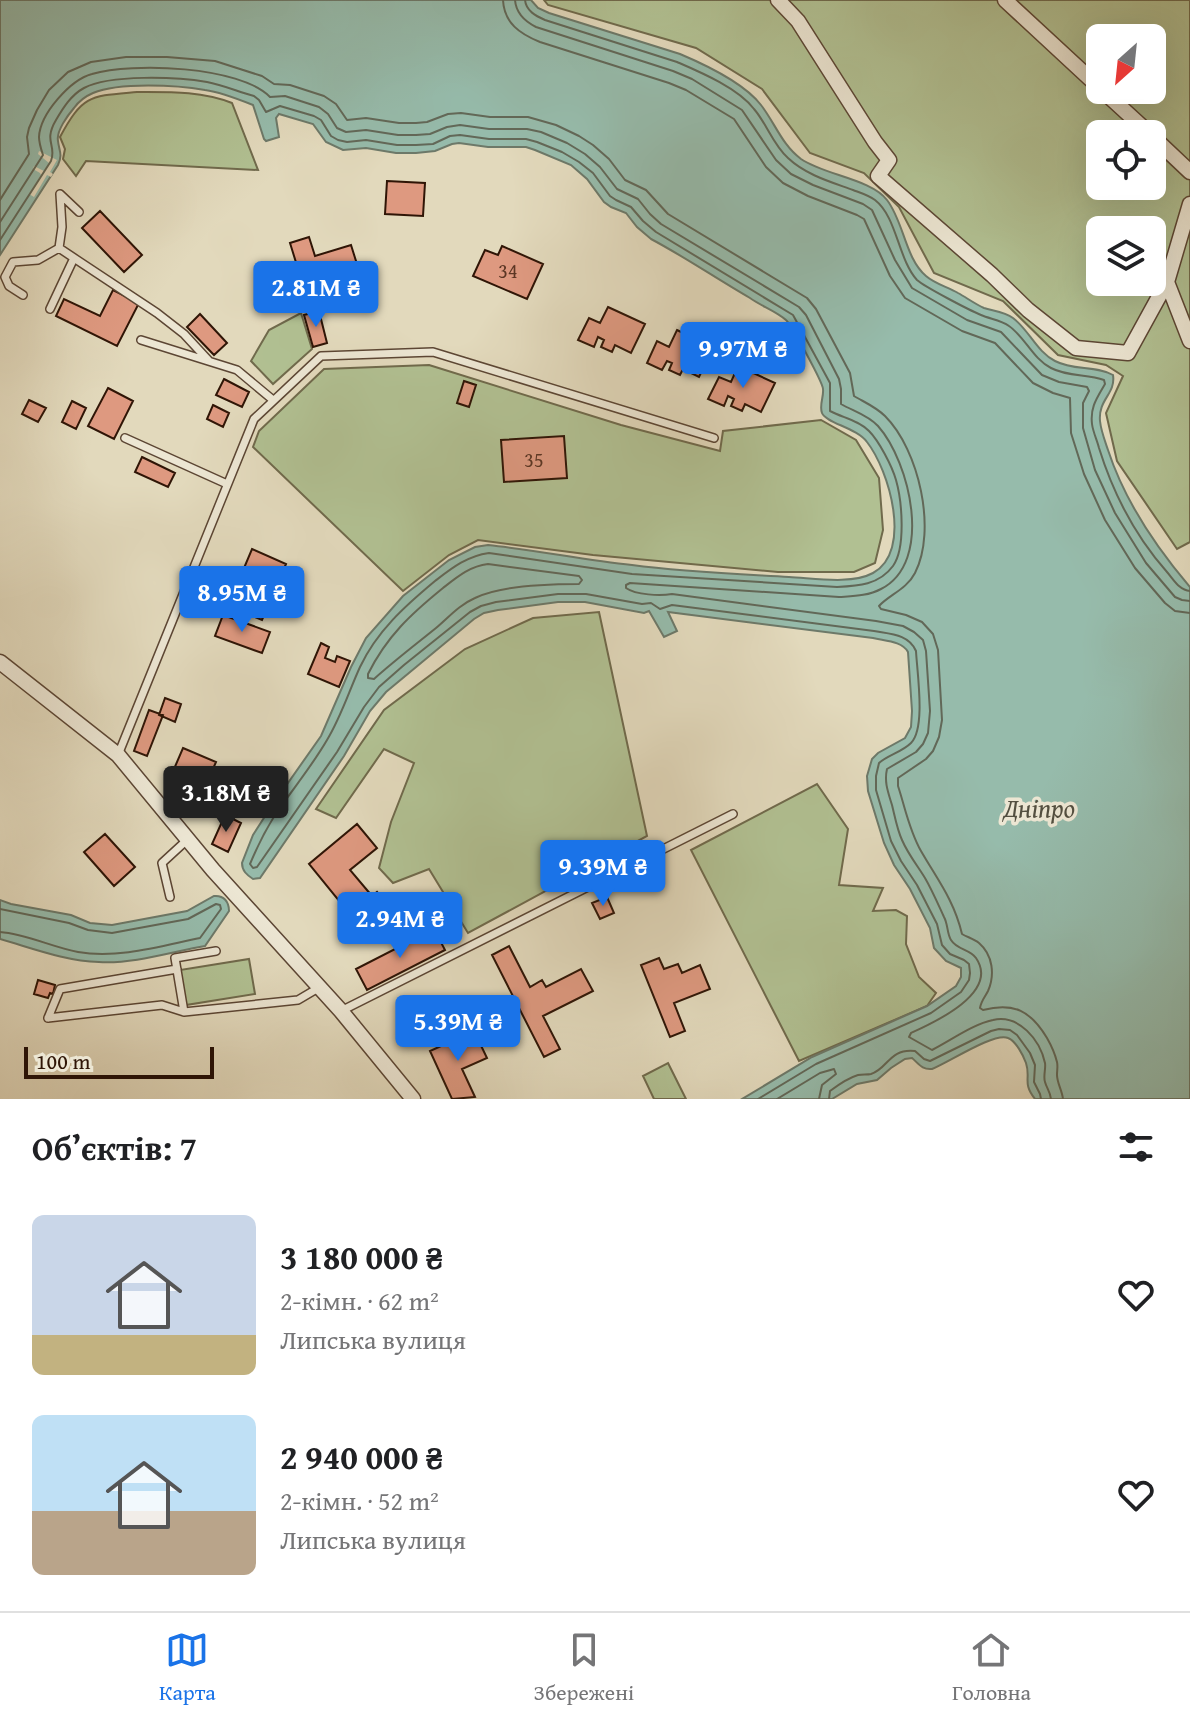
<!DOCTYPE html>
<html lang="uk">
<head>
<meta charset="utf-8">
<style>
	:root { --surface:#fff; --page:#f6f6f6; --text:#202124; --muted:#757577; --line:#e0e0e0; --accent:#1a73e8 }
	body { margin:0; font-family:"Gentium Book Plus",serif; background:var(--page); color:var(--text); height:100vh; display:flex; flex-direction:column; font-size:30px; white-space:nowrap }
	* { box-sizing:border-box; margin:0 }
	p { font-size:26px; color:var(--muted) }
	.icon { flex:none; width:44px; height:44px; fill:none; stroke:currentColor; stroke-width:2; stroke-linecap:round; stroke-linejoin:round }
	.map { position:relative; height:1099px; overflow:hidden }
	.panel { display:flex; flex-direction:column; background:var(--surface); flex:1 }
	.panel>* { flex:none }
	.needle { width:52px; rotate:207deg }
	.buttons { position:absolute; left:1086px; top:24px; display:grid; gap:16px }
	.buttons a { display:grid; place-items:center; width:80px; height:80px; border-radius:12px; background:var(--surface); box-shadow:0 8px 32px #0002; font-size:40px }
	.scale { position:absolute; left:24px; bottom:20px; width:190px; box-sizing:border-box; padding-left:8px; border:4px solid #2f1506; border-top:0; font-size:22px; line-height:28px; white-space:nowrap; color:#2f1506; -webkit-text-stroke:6px #ece6d3; paint-order:stroke }
	.price { position:absolute; translate:-50% -68px; padding:0 18px; border-radius:8px; background:var(--accent); color:#fff; font-size:26px; line-height:52px; filter:drop-shadow(0 2px 4px #0008) }
	.price::after { content:''; position:absolute; left:50%; top:48px; width:24px; height:18px; margin-left:-12px; background:inherit; clip-path:polygon(0 0,100% 0,50% 100%) }
	.price.active { background:#222; color:#fff }
	ul { padding:0; list-style:none }
	li { display:flex; align-items:center; gap:24px; height:200px; padding:0 32px }
	li span { display:grid; place-items:center; flex:none; width:224px; height:160px; border-radius:12px; color:#555 }
	li>.icon { margin-inline-start:auto }
	span .icon { width:96px; height:96px; fill:#fffc; stroke-width:1 }
	li b { font-size:34px }
	h2 { display:flex; justify-content:space-between; align-items:center; height:96px; padding:0 32px; font-size:34px }
	.tabs { display:flex; justify-content:space-around; align-items:center; height:112px; border-top:2px solid var(--line); background:var(--surface); font-size:22px; color:var(--muted) }
	.tabs a { display:grid; justify-items:center; gap:4px }
	.tabs .active { color:var(--accent) }
	.map>svg:first-child { display:block }
	.green { fill:#b1c092; stroke:#706a4c; stroke-width:2; fill-rule:evenodd }
	.water { fill:#96bbab; stroke:#6d7969; stroke-width:2 }
	.pier { fill:#e2d9bc }
	.lines { fill:none; stroke-linecap:round; stroke-linejoin:round }
	.shore { stroke:#626858; stroke-width:2 }
	.building { fill:#de9980; stroke:#2f1506; stroke-width:2 }
	.lane-casing { stroke:#5c4634; stroke-width:10 }
	.street-casing { stroke:#5c4634; stroke-width:17 }
	.lane { stroke:#ece6d3; stroke-width:7 }
	.street { stroke:#ece6d3; stroke-width:14 }
	.labels { text-anchor:middle; dominant-baseline:central; stroke-width:7; stroke-linejoin:round; paint-order:stroke }
	.number-label { font-size:20px; fill:#5b3624 }
	.water-label { font-size:26px; font-style:italic; fill:#534f40; stroke:#ece6d3 }
</style>
</head>
<body>
<div class="map">
<svg width="1190" height="1099" viewBox="0 0 1190 1099">
	<rect width="100%" height="100%" fill="#e2d9bc"/>
	<filter id="stains"><feTurbulence type="fractalNoise" baseFrequency=".0025" numOctaves="4"/><feColorMatrix values="0 0 0 0 .2 0 0 0 0 .09 0 0 0 0 .02 0 0 0 .5 -.17"/></filter>
	<radialGradient id="worn" r=".72"><stop offset=".6" stop-color="#630" stop-opacity="0"/><stop offset="1" stop-color="#630" stop-opacity=".3"/></radialGradient>
	<path class="green" d="M544 0H1190V542L1177 549 1117 461 1106 413 1123 376 1106 365 1058 355 1003 301 934 273 899 207 864 173 810 153 762 89 696 48 548 5ZM1100 38H1152V90H1100ZM1100 134H1152V186H1100ZM1100 230H1152V282H1100Z
		M137 92C170 92 201 91 232 103L258 170 86 161 76 176 63 159 65 149 60 137C83 94 91 96 137 92Z
		M301 313 312 349 273 384 251 361 269 330Z
		M429 365 621 425 720 451 723 431 821 420 856 440 879 478 883 530 875 563 854 572H778L593 555 478 540 449 555 403 591 253 447 259 431 324 369Z
		M599 612 647 836 468 933 429 869 393 883 379 868 391 822 414 763 384 749 336 818 316 809 384 710 465 649 533 618Z
		M817 784 848 829 839 885 883 888 873 911 896 910 907 916 906 944 919 977 936 993 927 1006 799 1061 691 850Z
		M249 959 255 994 186 1005 180 970Z
		M668 1063 686 1099H654L643 1076Z"/>
	<path class="water" d="M0 0H531L538 8 549 13 680 54C706 65 744 83 761 105 775 123 782 145 801 159 824 175 871 179 887 200 904 222 905 258 926 276 935 284 948 287 958 293 967 298 975 304 984 308 994 311 1005 312 1013 318 1029 330 1037 352 1055 361 1074 371 1095 365 1113 375 1116 394 1098 399 1100 421 1101 431 1105 441 1108 450 1125 502 1155 546 1190 587V1099H1035C1022 1083 1031 1078 1026 1063 1023 1055 1016 1041 1008 1038 994 1032 948 1063 932 1069 922 1070 919 1064 912 1058L905 1059 891 1068 877 1080 857 1084 832 1099H742L812 1057 927 1006 956 986 961 977V968L946 961 934 948 930 928 910 889 894 865 884 843 868 791 867 776 872 759 878 753 905 738 911 727 912 711 908 652C902 641 885 641 873 638L668 612 677 631 664 637 649 611 644 613 585 602H558L498 610 484 613 474 619 386 692 370 711 344 756 260 878 253 879C247 875 242 871 242 863L253 835 269 810 321 736 351 667 366 638 403 596 449 560 475 547 488 545C536 550 584 560 632 565 684 572 737 574 789 577 813 578 851 585 873 573 913 551 889 470 867 442 857 428 826 423 822 413 819 405 824 397 823 389 823 383 791 324 786 320 776 311 761 306 750 298 717 279 685 257 651 239L637 227 626 213 611 207 604 202 587 179 571 165 535 150 526 147H488L459 143 452 144 435 151 416 153H396L366 148 343 150 326 142 313 124 279 114 276 118 279 137 266 141 264 139 253 105C238 99 220 92 205 90 177 85 119 82 93 93 86 96 79 101 74 108 68 115 56 131 58 141 59 151 63 154 58 165L0 255Z
		M214 896C224 895 229 902 229 911L205 946C171 952 134 964 99 962 65 961 32 948 0 939V900L11 904 71 915 90 923 112 925 187 911Z"/>
	<path class="pier" d="M39 151 57 160 50 172 53 174 51 177 47 175 34 197 29 194 41 175 40 173 33 169 34 166 44 171 49 163 38 154Z"/>
	<g class="lines">
		<path class="shore" d="M503 0C504 23 520 34 540 42L669 83 686 90 734 119 766 167 783 183 808 196 857 215 864 219 890 276 905 298 962 331 995 343 1033 383 1053 393 1070 398 1071 433 1084 474 1105 520 1135 568 1165 603 1175 611 1190 613
			M515 0C516 13 524 21 536 27L673 71 692 79 742 110 776 160 791 174 813 185 863 204 872 210 895 260 912 288 967 320 1001 332 1042 375 1059 382 1087 387 1089 391 1083 403V428L1095 470 1115 513 1146 563 1175 597 1182 600 1190 601
			M525 0C526 11 536 16 545 20L677 62C700 72 738 88 754 109 767 124 773 145 788 158 806 175 831 182 853 190 861 193 868 195 875 200 897 217 898 259 917 280 925 287 969 310 981 315 990 319 1001 320 1009 326 1025 337 1033 359 1051 368 1068 377 1087 374 1104 380L1105 384C1097 398 1090 407 1092 424 1093 432 1097 440 1099 448 1113 493 1136 537 1167 572 1174 580 1179 590 1190 591
			M0 200 29 154 27 137 29 128 37 110 49 90 68 72 91 62 126 57H167L215 61 262 76 274 84 290 85 324 96 336 104 347 120 366 118 399 123H416L427 122 448 114 461 113 490 117H528L556 125 579 136 593 145 609 159 625 180 646 190 668 214 807 298 816 309 850 373 854 396C864 402 876 407 885 416 919 450 937 530 915 573 907 589 889 595 879 606L881 609 906 615 922 622 933 634 938 650 942 720 939 737 933 751 926 759 898 778V786C905 807 909 830 921 851 937 879 954 900 962 934 967 937 974 939 979 943 993 955 995 975 988 991 985 997 981 1001 980 1008L983 1010C1014 1002 1031 1011 1047 1038 1051 1045 1055 1054 1057 1062 1058 1066 1057 1070 1057 1075 1057 1083 1062 1090 1063 1099
			M0 222 43 155C41 149 39 143 39 137 40 114 70 80 92 74 132 62 240 66 270 97L285 96 319 107 328 114 337 128 346 132 366 130 398 135H416L430 134 447 127 460 125 489 129H527L541 132 567 143 585 154 600 167 617 189 638 199 650 214 661 224 799 307 806 315 839 379 841 389V404C853 411 868 415 878 426 910 462 934 562 881 589 868 596 853 596 839 597L630 583 626 585V588C636 595 660 596 672 594L876 621 903 626 914 632 923 640 926 651 930 711 928 733 923 744 916 752 887 769C884 782 888 792 892 805 895 817 897 829 902 840 908 854 917 865 925 878 932 890 938 904 944 917 948 924 947 934 951 940 957 950 970 949 976 958 1000 993 933 1023 911 1033L909 1037 932 1050C950 1041 973 1024 993 1020 1019 1014 1040 1040 1045 1063 1046 1069 1043 1076 1045 1082 1047 1089 1050 1091 1051 1099
			M0 240 51 161C57 145 43 142 56 120 63 108 71 95 84 88 110 74 177 77 207 82 223 85 239 92 254 96L259 100 266 112 280 106 314 116 321 120 331 136 338 140 347 142 366 140 397 145H416L433 144 450 136 460 135 489 139H526L537 142 562 152 579 162 593 173 610 196 616 200 631 207 643 221 656 232 793 315 830 383V411C843 418 858 420 869 431 879 441 892 466 896 480 902 501 906 548 893 566 879 585 858 586 837 587L632 574 489 553C467 556 452 568 435 581 405 606 377 631 360 667 349 691 341 717 327 740 312 766 292 790 275 815 265 831 257 847 250 864L253 868 257 867 337 752 364 707 379 687 404 665 470 612 481 606 496 602 558 594H586L642 604 651 603 660 609 672 605 874 631C890 634 909 634 916 651 917 672 926 728 911 743 902 752 888 755 879 763L876 776V790L891 841 901 861 917 885 937 924 942 945 950 954 964 960 969 964 970 973 969 980 961 992 931 1013 816 1064 758 1099
			M488 564 579 576 582 580 579 584C549 584 501 585 475 598 459 605 449 617 436 628 415 645 394 661 374 679L368 678V674C387 636 411 614 443 588 457 577 470 566 488 564Z
			M0 909 69 923 88 930 112 933 188 919 216 904 220 905 221 909 200 938C161 946 118 959 78 952 52 947 26 934 0 932
			M777 1099 820 1073 834 1069 836 1074 822 1085 819 1099
			M829 1099 830 1091C838 1085 848 1078 858 1075 862 1074 867 1075 871 1074 888 1069 889 1048 915 1051L924 1059 930 1061 991 1031 999 1029 1010 1030 1017 1035 1030 1053 1035 1065 1034 1082 1040 1094 1041 1099"/>
	</g>
	<path class="building" d="M387 181 425 183 423 216 385 214Z
		M100 211 142 255 124 272 82 228Z
		M309 237 315 256 351 245 361 277 317 292 314 281 303 285 290 243Z
		M502 246 543 264 527 299 473 276 485 250 498 255Z
		M113 290 139 303 117 346 56 316 64 299 100 316Z
		M608 307 645 324 631 353 615 345 612 352 601 347 604 340 598 337 594 347 578 340 589 318 600 323Z
		M319 311 327 343 313 347 304 315Z
		M200 314 227 343 214 355 187 327Z
		M677 330 713 348 699 377 683 369 680 375 669 370 672 363 667 361 662 370 647 363 657 341 669 347Z
		M738 366 775 383 761 412 745 404 742 411 731 406 734 399 728 396 724 406 708 399 719 377 731 382Z
		M224 379 249 392 242 407 216 395Z
		M464 381 476 385 469 407 457 403Z
		M108 388 133 401 114 439 88 426Z
		M29 400 46 408 38 422 22 414Z
		M72 401 86 408 76 429 62 422Z
		M213 405 229 413 223 427 207 419Z
		M564 436 567 478 504 482 501 440Z
		M142 457 175 473 168 487 135 472Z
		M252 549 286 564 262 620 228 606Z
		M223 615 270 632 262 653 215 636Z
		M321 643 329 647 325 658 335 662 337 656 350 661 339 687 308 674Z
		M165 698 181 704 175 722 159 715Z
		M149 710 163 715 147 756 134 751Z
		M183 748 216 762 208 780 224 787 217 804 168 783Z
		M225 815 241 823 228 852 212 844Z
		M357 824 377 848 350 870 372 896 377 892 396 914 363 941 340 912 345 908 309 864Z
		M105 834 135 867 114 886 84 852Z
		M607 897 614 913 600 919 592 903Z
		M434 929 445 950 367 990 356 969Z
		M509 946 530 987 542 980 546 987 581 969 593 991 543 1016 560 1049 544 1057 492 955Z
		M659 958 664 969 678 964 682 973 700 965 710 989 674 1003 685 1031 670 1037 641 965Z
		M38 980 55 985 53 994 50 993 48 998 34 994Z
		M474 1031 487 1058 462 1069 475 1097 452 1099 430 1051Z"/>
	<g class="lines">
		<g class="lane-casing">
			<path id="lane" d="M74 258 59 248 62 227 60 194 79 212
				M23 295 9 286 5 277 13 262 38 260 59 248
				M50 309 74 258 157 313 184 334 209 361
				M141 340 237 370 273 400
				M125 438 227 484
				M118 755 254 419 321 356 433 352 714 438
				M170 897 162 863 187 840
				M341 1011 733 814
				M184 1012 175 958 216 951
				M48 1018 162 1005 184 1012 298 1000 320 987
				M48 1018 60 989 177 969"/>
		</g>
		<g class="street-casing">
			<path id="street" d="M778 0 798 21 875 142 889 160 878 176 992 275 1028 310 1076 348 1128 353 1167 282 1190 204
				M1005 0 1100 88
				M1102 90 1150 134
				M1152 136 1190 172
				M1167 282 1190 341
				M0 662 118 755 213 870 341 1011 413 1099"/>
		</g>
		<use href="#lane" class="lane"/>
		<use href="#street" class="street"/>
	</g>
	<g class="labels">
		<g class="number-label">
			<text x="508" y="270">34</text>
			<text x="534" y="459">35</text>
		</g>
		<g class="water-label">
			<text x="1039" y="807">Дніпро</text>
		</g>
	</g>
	<rect width="100%" height="100%" filter="url(#stains)"/>
	<rect width="100%" height="100%" fill="url(#worn)"/>
</svg>
<div class="buttons">
<a><svg class="needle" viewBox="-14 -14 28 28"><path d="M0-13l5 13h-10z" fill="#e53935"/><path d="M0 13l5-13h-10z" fill="#757577"/></svg></a>
<a><svg class="icon" aria-label="locate" viewBox="0 0 24 24"><circle cx="12" cy="12" r="6"/><path d="M12 2v4M12 18v4M2 12h4M18 12h4"/></svg></a>
<a><svg class="icon" aria-label="layers" viewBox="0 0 24 24"><path d="M12 4l9 5-9 5-9-5zM3 14l9 5 9-5"/></svg></a>
</div>
<div class="scale">100 m</div>
<b class="price" style="left:316px;top:329px">2.81M ₴</b>
<b class="price" style="left:743px;top:390px">9.97M ₴</b>
<b class="price" style="left:242px;top:634px">8.95M ₴</b>
<b class="price active" style="left:226px;top:834px">3.18M ₴</b>
<b class="price" style="left:603px;top:908px">9.39M ₴</b>
<b class="price" style="left:400px;top:960px">2.94M ₴</b>
<b class="price" style="left:458px;top:1063px">5.39M ₴</b>
</div>
<section class="panel">
<h2>Об’єктів: 7<svg class="icon" aria-label="filters" viewBox="0 0 24 24"><path d="M4 7h16M4 17h16"/><circle cx="9" cy="7" r="2"/><circle cx="15" cy="17" r="2"/></svg></h2>
<ul>
<li><span style="background:linear-gradient(#c9d6e8 75%,#c2b280 0)"><svg class="icon" aria-label="home" viewBox="0 0 24 24"><path d="M3 11l9-7 9 7M6 9v11h12V9"/></svg></span><div><b>3 180 000 ₴</b><p>2-кімн. · 62 m²</p><p>Липська вулиця</p></div><svg class="icon" aria-label="heart" viewBox="0 0 24 24"><path d="M12 20l-8-8c-3-5 5-10 8-4 3-6 11-1 8 4z"/></svg></li>
<li><span style="background:linear-gradient(#bfe0f5 60%,#b9a48a 0)"><svg class="icon" aria-label="home" viewBox="0 0 24 24"><path d="M3 11l9-7 9 7M6 9v11h12V9"/></svg></span><div><b>2 940 000 ₴</b><p>2-кімн. · 52 m²</p><p>Липська вулиця</p></div><svg class="icon" aria-label="heart" viewBox="0 0 24 24"><path d="M12 20l-8-8c-3-5 5-10 8-4 3-6 11-1 8 4z"/></svg></li>
</ul>
</section>
<nav class="tabs">
<a class="active"><svg class="icon" aria-label="map" viewBox="0 0 24 24"><path d="M3 6l6-2 6 2 6-2v14l-6 2-6-2-6 2zM9 4v14M15 6v14"/></svg>Карта</a>
<a><svg class="icon" aria-label="saved" viewBox="0 0 24 24"><path d="M7 4h10v16l-5-4-5 4z"/></svg>Збережені</a>
<a><svg class="icon" aria-label="home" viewBox="0 0 24 24"><path d="M3 11l9-7 9 7M6 9v11h12V9"/></svg>Головна</a>
</nav>
</body>
</html>
